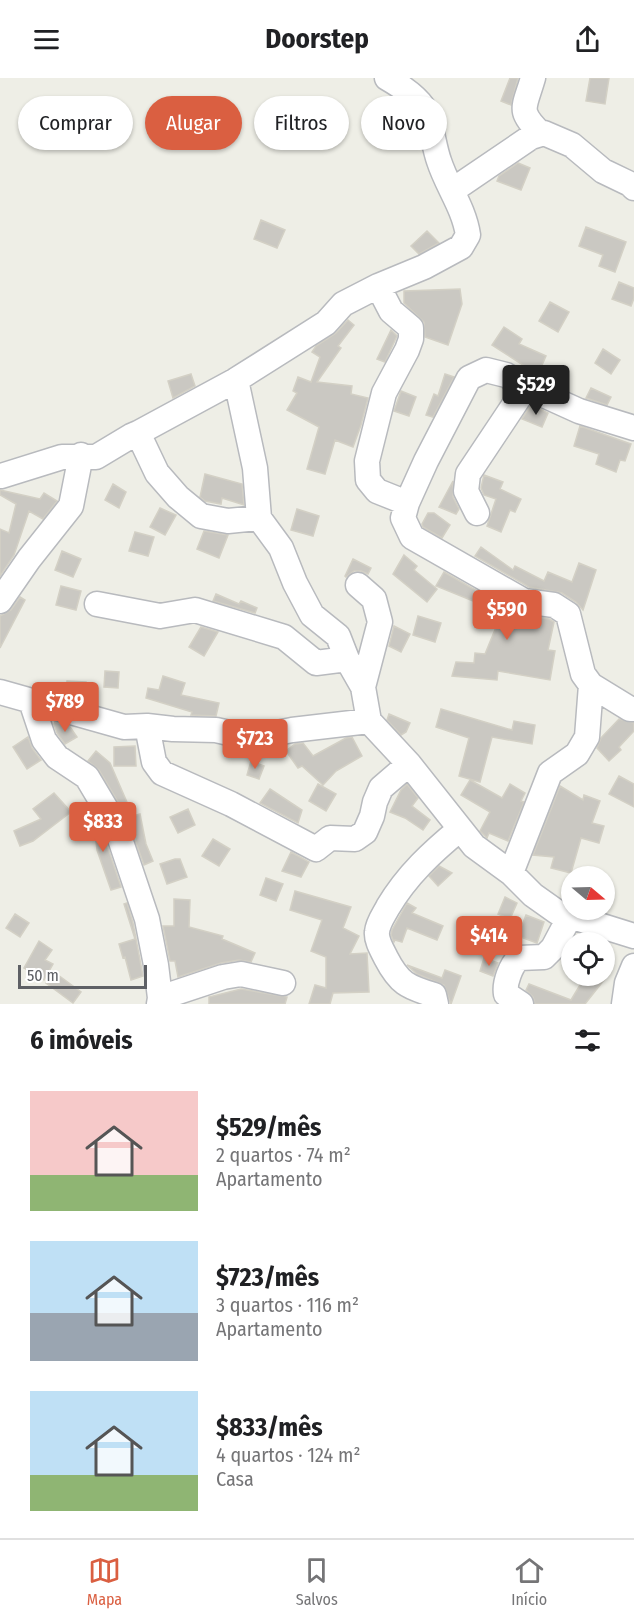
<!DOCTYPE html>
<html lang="pt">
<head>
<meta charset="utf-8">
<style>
	:root { --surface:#fff; --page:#f2f2f2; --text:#202124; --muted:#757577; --line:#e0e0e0; --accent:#da5f41 }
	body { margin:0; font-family:"Fira Sans Condensed",sans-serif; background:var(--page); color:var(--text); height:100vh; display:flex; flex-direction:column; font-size:22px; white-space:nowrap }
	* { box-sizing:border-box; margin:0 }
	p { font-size:20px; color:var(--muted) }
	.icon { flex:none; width:33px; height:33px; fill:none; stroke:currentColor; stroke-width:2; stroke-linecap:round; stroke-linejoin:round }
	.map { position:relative; height:926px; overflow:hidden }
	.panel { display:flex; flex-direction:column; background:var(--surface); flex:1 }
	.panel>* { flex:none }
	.top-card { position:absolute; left:18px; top:18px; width:598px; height:54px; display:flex; gap:12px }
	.needle { width:39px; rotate:109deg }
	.buttons { position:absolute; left:561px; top:788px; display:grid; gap:12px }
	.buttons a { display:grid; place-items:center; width:54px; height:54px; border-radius:50%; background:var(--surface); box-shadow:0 2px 4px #0004; font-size:30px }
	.scale { position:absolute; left:18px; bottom:15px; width:129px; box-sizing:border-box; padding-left:6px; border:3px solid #5e6065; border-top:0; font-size:16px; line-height:21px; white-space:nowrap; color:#5e6065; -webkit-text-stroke:4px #fff; paint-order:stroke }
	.price { position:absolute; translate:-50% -51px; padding:0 14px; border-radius:6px; background:var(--accent); color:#fff; font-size:20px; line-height:39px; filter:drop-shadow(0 2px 3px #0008) }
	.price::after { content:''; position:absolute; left:50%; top:36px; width:18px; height:14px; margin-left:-9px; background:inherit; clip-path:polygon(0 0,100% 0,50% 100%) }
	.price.selected { background:#222; color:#fff }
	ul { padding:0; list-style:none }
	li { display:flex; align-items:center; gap:18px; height:150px; padding:0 30px }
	li span { display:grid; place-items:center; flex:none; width:168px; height:120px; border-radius:0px; color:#555 }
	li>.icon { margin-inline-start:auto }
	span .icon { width:72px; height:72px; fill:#fffc; stroke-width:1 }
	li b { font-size:26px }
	h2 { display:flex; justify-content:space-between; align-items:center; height:72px; padding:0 30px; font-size:26px }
	.chip { padding:0 21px; border-radius:27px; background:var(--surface); box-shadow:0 2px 4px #0004; font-size:21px; line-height:54px }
	.chip.selected { background:var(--accent); color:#fff }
	header { display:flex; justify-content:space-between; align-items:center; height:78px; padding:0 30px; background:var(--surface); font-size:27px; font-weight:700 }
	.tab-bar { display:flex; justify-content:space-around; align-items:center; height:84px; border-top:2px solid var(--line); background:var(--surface); font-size:16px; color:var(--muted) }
	.tab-bar a { display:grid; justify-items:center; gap:3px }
	.tab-bar .selected { color:var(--accent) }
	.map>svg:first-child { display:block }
	.building { fill:#cac8c2; stroke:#d3d0c5; stroke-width:1.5 }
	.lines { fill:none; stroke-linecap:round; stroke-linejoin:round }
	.minor-casing { stroke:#b8babe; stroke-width:27 }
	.minor { stroke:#fff; stroke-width:24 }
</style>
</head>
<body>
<header><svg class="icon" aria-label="menu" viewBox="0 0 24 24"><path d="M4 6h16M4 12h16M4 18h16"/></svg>Doorstep<svg class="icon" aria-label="share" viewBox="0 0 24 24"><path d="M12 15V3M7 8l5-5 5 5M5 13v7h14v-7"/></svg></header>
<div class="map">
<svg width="634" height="926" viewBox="0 0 634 926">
	<rect width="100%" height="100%" fill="#eeeee6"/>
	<path class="building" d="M510 0H518L511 27 501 23Z
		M590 0H609L605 26 586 23Z
		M518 85 530 90 521 112 497 103 499 98Z
		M261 142 285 152 277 170 254 161Z
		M586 149 626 164 615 194 599 188 603 177 579 168Z
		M427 153 439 165 419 176 411 168Z
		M619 204 634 210V220L631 228 612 221Z
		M460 211 462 226 448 267 425 259 424 244 404 225V213Z
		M550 224 569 234 558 254 539 243Z
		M348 242 354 247 338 268 341 270 317 304 352 308 351 316 368 320 361 347 353 369 335 362 325 396 307 391 319 349 287 332 297 315 293 313 298 299 311 304 320 279 312 274 316 268 336 255Z
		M504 249 522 261 519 266 546 278 539 294 523 287 492 267Z
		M391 252 397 258 385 284 377 281Z
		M603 271 620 282 611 296 595 285Z
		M550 289 565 296 560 309 545 302Z
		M191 296 195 308 173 320 168 303Z
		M445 296 454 299 433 339 426 337 434 316 438 318Z
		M591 310 611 319 607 327 586 320Z
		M401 313 416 319 409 338 394 333Z
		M531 327 548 335 542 349 522 341Z
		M580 348 631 366 625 383 620 382 616 394 596 386 599 376 574 368Z
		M205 396 242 406 244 427 222 420 221 426 205 423 200 419Z
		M484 397 503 404 500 411 521 421 515 434 510 432 501 454 487 448 496 421 484 417 481 410Z
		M453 403V419L459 431 456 436 439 429Z
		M113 406 126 414 119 430 105 422Z
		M0 412 40 421 44 415 57 423 43 441 29 433 14 477 0 498V451L9 455 16 426 0 417Z
		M160 430 176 437 165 457 150 449Z
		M297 431 319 438 313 458 291 452Z
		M428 435H434L450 447 442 460 423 449 422 446Z
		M204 453 228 457 219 480 197 471Z
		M135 454 154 459 148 478 129 473Z
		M481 469 513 492 515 488 544 503 548 494 572 504 579 485 596 492 583 532 576 524 562 515 529 509 475 478Z
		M62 473 81 481 73 499 55 492Z
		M404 477 417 488 414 492 437 511 427 524 393 496Z
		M353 481 371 490 368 496 361 493H354L346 499 345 498Z
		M444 494 517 536 549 541 554 544 548 572 555 573 550 602 498 593 497 602 452 598 456 584 474 585 475 575 485 576 501 537 483 527 436 508Z
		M61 508 81 513 76 532 56 527Z
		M216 516 239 526 241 523 257 530 255 535 213 523Z
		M20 519 25 522 0 570V538L11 532Z
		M418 538 441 545 435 564 413 557Z
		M394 548 410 556 401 574 389 568Z
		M201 549 218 554 204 578 189 569Z
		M105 593 119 594 118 610 104 609Z
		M163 598 185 605 181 617 219 625 216 638 191 637 192 634 146 620 148 610 159 612Z
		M67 603 86 604 85 623 66 618Z
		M441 631 512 652 514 643 535 647 532 666 492 659 480 704 459 698 469 660 436 649Z
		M389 636 410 645 406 654 401 657 387 642Z
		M619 641 634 645V653L619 669 621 672 609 683 597 670 601 660Z
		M55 644 70 649 77 659 65 666 57 655 54 646Z
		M28 659 32 670 41 682 27 691 13 669Z
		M352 659 362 678 336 693 323 707 302 688 298 690 286 673 295 666 303 665 313 678 346 660Z
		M135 668 136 688H114V669Z
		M96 673 110 685 133 738 140 736 146 766 153 783 144 787 127 739 99 692 88 683Z
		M251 683 264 688 259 701 247 697Z
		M619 698 634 706V729L609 716Z
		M470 702 502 720 510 706 525 715 521 723 524 724 508 763 489 755 487 760 480 753 490 734 461 717Z
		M318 706 336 716 326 733 309 723Z
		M407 706 418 720 412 728 430 742 423 752 405 740 390 734 401 712Z
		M560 708 583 722 584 717 600 723 592 745 604 748 599 765 581 760 571 795 551 790 554 779 533 777Z
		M270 711 302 732 298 745 260 725Z
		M54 715 71 734 33 763 20 768 14 753 41 741 33 731Z
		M188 731 195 747 178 755 170 739Z
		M93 738 102 752 121 809 111 812 97 772 95 754 89 756 84 741Z
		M213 761 230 771 219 788 202 778Z
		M291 774 309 784 301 799 282 793Z
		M175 781H180L187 799 167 806 160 786Z
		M439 788 452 795 438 808 429 798Z
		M266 800 283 806 276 823 260 817Z
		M295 813 351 829 343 850 359 858 350 876 367 875 369 914 333 915 330 926H309L315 907 326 910V879L311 873 322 842 290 832Z
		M505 819 517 825 510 841 498 836Z
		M174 821 190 822 189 849 223 858 222 861 255 875 251 884 239 882 221 885 178 899 175 883H170L163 848H174Z
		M127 825 133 845 143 898 131 902 125 879 123 880 119 866 135 861 124 826Z
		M407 825 416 830 412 835 443 848 437 862 407 850 402 864 395 862 394 864 391 857 392 852Z
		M15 836 29 845 20 859 6 850Z
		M526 837 544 844 537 865 518 858Z
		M473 842 486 851 476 868 462 859Z
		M39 863 52 872 45 882 53 886 44 902 24 890Z
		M484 880 498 885 493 898 480 893Z
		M407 887 442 900 445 892 461 898 451 926 444 907 417 896Z
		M54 894 81 914 73 925 46 905Z
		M586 897H608L585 926H535L533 919 526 912 529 906 571 922Z
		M241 911 287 919 285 926H209V919Z"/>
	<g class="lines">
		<g class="minor-casing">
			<path id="minor" d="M533 0C524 31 517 32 541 56
				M453 112 531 59 544 55 572 67 603 93 630 106 634 110
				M378 208 391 233 411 250V261L407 272 384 315 367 383 368 402 377 413 407 425
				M236 302 255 390 259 440
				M634 350 579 333 526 309 506 297 486 292 469 300 426 383 407 425 403 440 412 459 524 523 554 527 568 536 583 596 591 607 630 631H634
				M138 355 157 395 178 419 201 438 228 443 259 440 281 470 295 505 312 537 338 558 347 581 363 609
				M1 398 62 379H96L131 358 138 355 236 302 326 245 343 226 378 208 424 189 461 169 468 157C464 130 447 108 439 83 433 66 432 45 423 29 415 17 399 7 387 0
				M477 435 466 413 468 396 526 309
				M358 507 374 521 380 544 363 609 369 643 409 686 474 768 511 795 533 817 557 834 634 858
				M0 523 29 481 71 428 81 377
				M97 526 160 538 195 532 284 559 316 585 347 581
				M0 614 124 649 147 648 173 651 216 652 251 660 292 652 369 643
				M31 623 44 662 57 679 87 699 115 746 147 841 156 887 160 920 159 926
				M147 648 154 684 162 695 231 726 316 771 330 760 355 761 365 754 372 738 375 724 381 710 409 686
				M511 795 550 695 577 676 587 659 591 607
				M160 920 223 899 241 896 283 905
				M436 926 434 917C407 909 399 905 386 880 382 872 376 862 377 854 378 844 384 837 388 829 407 797 432 774 460 751
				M521 926 506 916C504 905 511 887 519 880L544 879 553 870 570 838
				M624 926 627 905 634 888"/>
		</g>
		<use href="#minor" class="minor"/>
	</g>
</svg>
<div class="buttons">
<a><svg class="needle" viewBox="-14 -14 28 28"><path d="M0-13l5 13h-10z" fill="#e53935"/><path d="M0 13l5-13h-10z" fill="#757577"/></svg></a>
<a><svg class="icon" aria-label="locate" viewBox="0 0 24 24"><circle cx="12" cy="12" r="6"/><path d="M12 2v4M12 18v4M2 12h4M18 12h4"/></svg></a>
</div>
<div class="scale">50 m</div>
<b class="price selected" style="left:536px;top:338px">$529</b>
<b class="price" style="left:507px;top:563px">$590</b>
<b class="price" style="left:65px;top:655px">$789</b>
<b class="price" style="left:255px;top:692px">$723</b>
<b class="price" style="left:103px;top:775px">$833</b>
<b class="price" style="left:489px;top:889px">$414</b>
<div class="top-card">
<a class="chip">Comprar</a>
<a class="chip selected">Alugar</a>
<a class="chip">Filtros</a>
<a class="chip">Novo</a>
</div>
</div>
<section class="panel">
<h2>6 imóveis<svg class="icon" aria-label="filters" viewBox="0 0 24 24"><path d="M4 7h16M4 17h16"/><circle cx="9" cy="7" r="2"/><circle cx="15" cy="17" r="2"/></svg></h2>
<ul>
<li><span style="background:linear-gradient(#f6c9c9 70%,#8fb573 0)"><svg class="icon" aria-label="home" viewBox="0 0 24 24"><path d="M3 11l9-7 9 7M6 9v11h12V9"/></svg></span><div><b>$529/mês</b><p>2 quartos · 74 m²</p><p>Apartamento</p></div></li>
<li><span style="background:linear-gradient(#bfe0f5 60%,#9aa5b1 0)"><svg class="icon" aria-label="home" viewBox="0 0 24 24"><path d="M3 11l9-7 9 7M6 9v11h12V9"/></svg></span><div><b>$723/mês</b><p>3 quartos · 116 m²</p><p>Apartamento</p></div></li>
<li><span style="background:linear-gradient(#bfe0f5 70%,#8fb573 0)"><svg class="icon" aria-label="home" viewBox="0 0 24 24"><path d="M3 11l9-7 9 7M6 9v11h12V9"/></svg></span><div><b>$833/mês</b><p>4 quartos · 124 m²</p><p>Casa</p></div></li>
</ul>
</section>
<nav class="tab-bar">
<a class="selected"><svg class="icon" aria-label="map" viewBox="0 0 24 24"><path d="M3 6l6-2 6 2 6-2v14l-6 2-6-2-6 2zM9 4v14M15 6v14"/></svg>Mapa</a>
<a><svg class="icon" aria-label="saved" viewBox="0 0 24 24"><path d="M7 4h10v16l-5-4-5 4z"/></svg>Salvos</a>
<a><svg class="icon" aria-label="home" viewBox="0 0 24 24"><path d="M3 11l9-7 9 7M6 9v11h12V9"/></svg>Início</a>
</nav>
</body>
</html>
